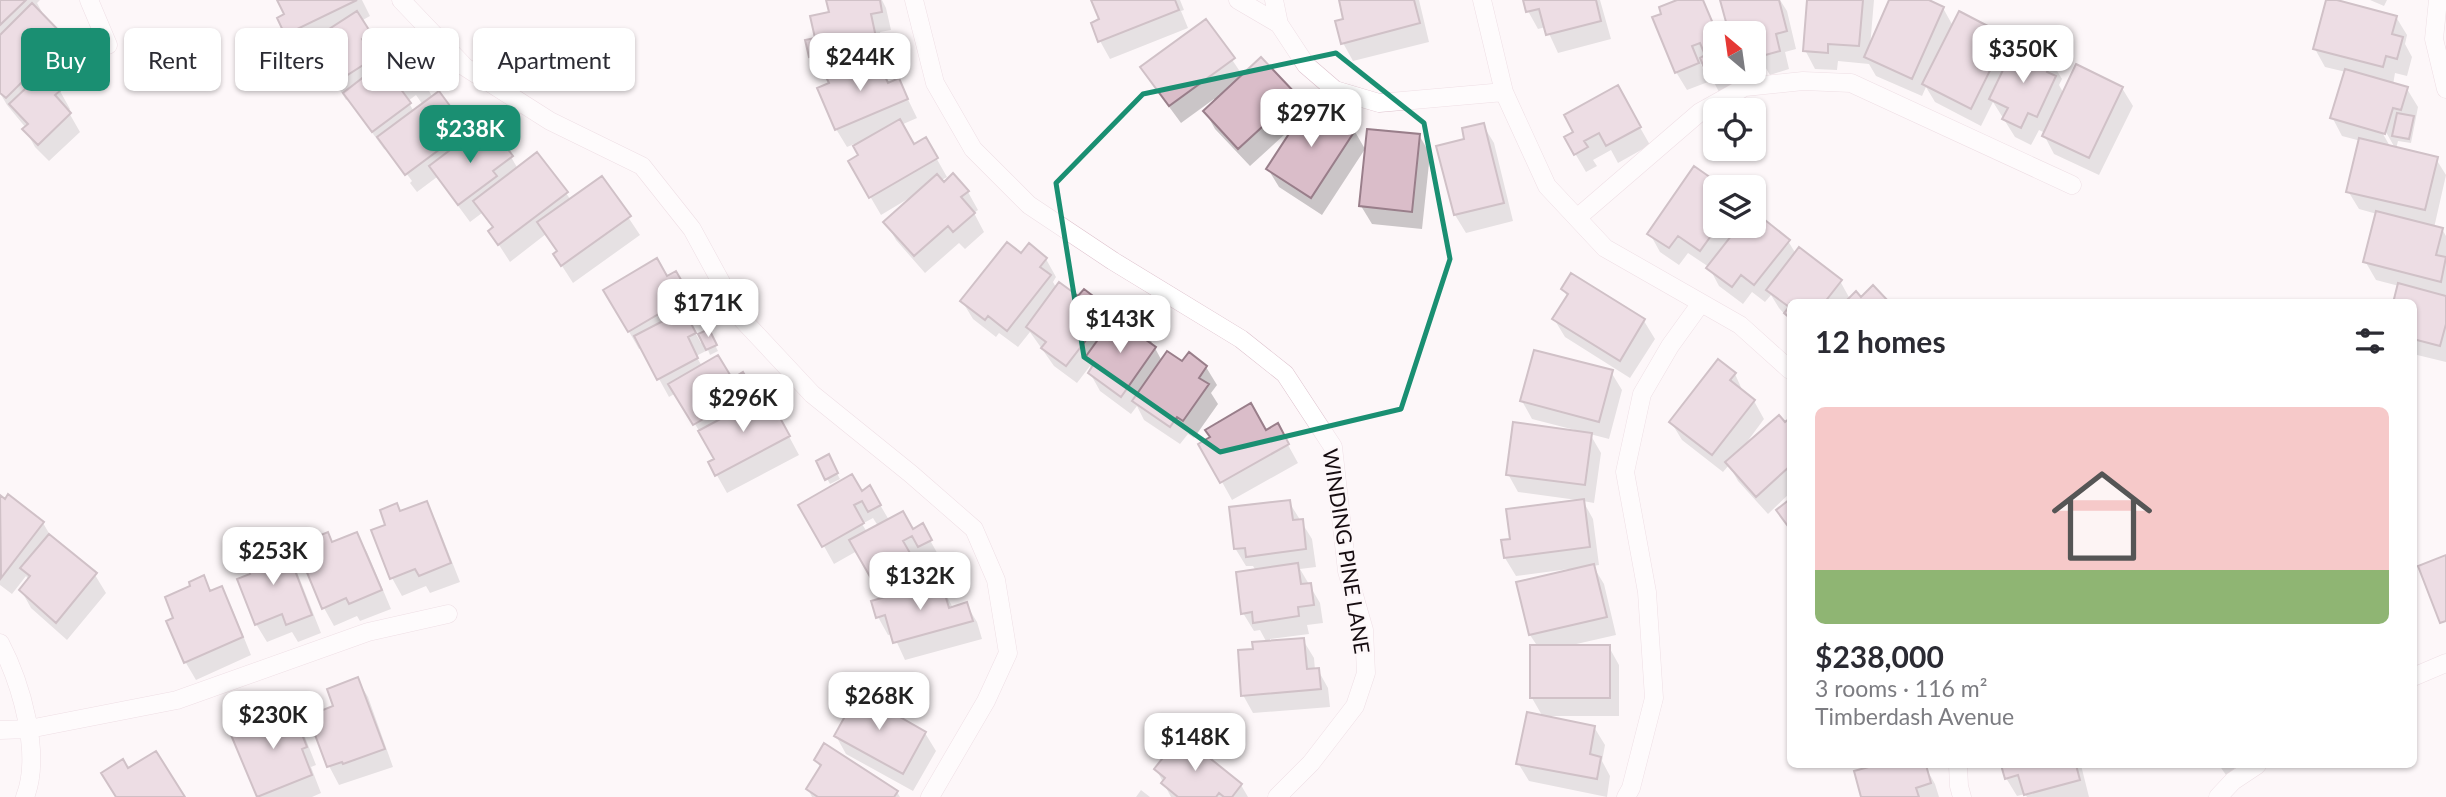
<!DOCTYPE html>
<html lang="en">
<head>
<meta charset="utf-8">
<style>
	:root { --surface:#fff; --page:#f2f2f3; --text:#2b2b33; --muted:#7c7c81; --accent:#1a8f72 }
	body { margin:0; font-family:Lato,sans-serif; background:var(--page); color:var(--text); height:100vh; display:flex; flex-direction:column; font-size:26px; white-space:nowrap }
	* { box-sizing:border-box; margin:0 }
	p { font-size:23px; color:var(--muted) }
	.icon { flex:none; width:38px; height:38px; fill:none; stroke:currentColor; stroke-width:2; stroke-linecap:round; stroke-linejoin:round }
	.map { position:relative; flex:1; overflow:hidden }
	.sheet { position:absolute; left:1787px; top:299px; width:630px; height:469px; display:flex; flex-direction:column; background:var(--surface); border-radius:10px; box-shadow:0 2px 5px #0004 }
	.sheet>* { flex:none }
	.banner { position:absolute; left:21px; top:28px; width:665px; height:63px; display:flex; gap:14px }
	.needle { width:46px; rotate:331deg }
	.buttons { position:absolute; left:1703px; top:21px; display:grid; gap:14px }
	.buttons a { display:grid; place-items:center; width:63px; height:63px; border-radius:10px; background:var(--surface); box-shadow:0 2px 5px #0004; font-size:35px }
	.price { position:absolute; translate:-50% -60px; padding:0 16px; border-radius:14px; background:#fff; color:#222; font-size:23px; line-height:46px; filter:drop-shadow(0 2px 4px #0008) }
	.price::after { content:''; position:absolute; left:50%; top:42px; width:21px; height:16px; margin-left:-10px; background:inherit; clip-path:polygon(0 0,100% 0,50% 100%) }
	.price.on { background:var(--accent); color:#fff }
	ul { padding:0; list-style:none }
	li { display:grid; align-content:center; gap:14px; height:371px; padding:0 28px }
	li span { display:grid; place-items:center; height:217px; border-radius:10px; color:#555 }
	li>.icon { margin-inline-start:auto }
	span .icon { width:126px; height:126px; fill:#fffc; stroke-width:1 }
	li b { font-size:30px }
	h2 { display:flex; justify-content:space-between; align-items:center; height:84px; padding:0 28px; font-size:30px }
	.chip { padding:0 24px; border-radius:10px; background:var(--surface); box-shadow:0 2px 5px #0004; font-size:24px; line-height:63px }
	.chip.on { background:var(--accent); color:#fff }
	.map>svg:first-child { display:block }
	.shadow { fill:#0003; fill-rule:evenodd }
	.building { fill:#dabdc9; stroke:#997e8a; stroke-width:2 }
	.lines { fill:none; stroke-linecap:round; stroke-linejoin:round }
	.minor-casing { stroke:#ddc0cc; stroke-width:19 }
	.minor { stroke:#fff; stroke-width:18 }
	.marked { fill:none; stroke:#1a8f72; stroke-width:5; stroke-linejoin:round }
	.labels { text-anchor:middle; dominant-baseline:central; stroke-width:5; stroke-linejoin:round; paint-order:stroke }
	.street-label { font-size:21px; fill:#150c10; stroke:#fdf7f9 }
</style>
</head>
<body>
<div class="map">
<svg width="2446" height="797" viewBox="0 0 2446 797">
	<rect width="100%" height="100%" fill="#fdf7f9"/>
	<path class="shadow" d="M0 0H40L37 3 42 12 40 14 65 39 75 57 51 82 60 91 70 109 68 111 80 132 49 161 35 147 25 129 26 128 7 105 0 93Z
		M279 0H362L370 16 361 21 380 52 371 57 378 68 403 72 424 82 433 98 466 130 470 137 511 157 518 169 537 154 571 200 602 178 640 235 573 283 555 255 558 252 546 234 510 262 490 231 494 229 482 213 470 222 437 177 417 192 410 183 412 181 391 153 384 149 348 99 346 100 312 45 297 52 287 34 286 15ZM416 95 423 105 414 112 408 101Z
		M832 0H882L886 8 891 30 880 32 887 60 878 62 890 85 899 81 917 118 901 125 913 146 926 140 947 177 940 181 968 192 978 210 974 213 984 232 965 249 959 243 925 273 896 240 886 222 911 197 881 215 850 162 861 156 854 144 847 147 836 129 831 84 842 70 821 75 811 57 807 41 817 39 831 13Z
		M1093 0H1180L1184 10 1181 11 1188 28 1110 59 1100 41 1101 20Z
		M1340 0H1419L1429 42 1353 61 1343 43 1346 20Z
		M1525 0H1600L1611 39 1558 53 1546 27 1538 29 1528 11Z
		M1682 0H1703L1718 33H1715V72H1734L1739 84 1719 92 1704 63 1701 64 1708 82 1687 90 1676 72Z
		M1722 0H1780L1787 11 1796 49 1785 52 1789 69 1770 75 1764 65 1754 68V33H1731Z
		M1809 0H1874L1870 47 1891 0H1925L1943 8 1953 26 2006 37 2014 51 2051 61 2062 79 2059 85 2064 94 2122 88 2133 106 2099 175 2054 154 2044 135 2045 133 2039 130 2031 145 2015 137 1993 102 1981 126 1935 102 1926 87 1922 96 1876 76 1869 64 1838 61 1837 70 1815 69 1805 50Z
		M2327 0 2396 17 2407 35 2405 44 2412 57 2407 76 2395 73 2393 85 2407 89 2418 107 2411 143 2398 141 2396 149 2436 159 2446 175 2434 228 2442 229 2446 236V362L2413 354V303L2399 286 2376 280 2365 261 2377 214 2359 209 2348 191 2361 141 2342 136 2332 117 2346 72 2325 67 2315 49ZM2382 125 2395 148H2391L2379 127Z
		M2370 0H2387L2384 6Z
		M1206 21 1243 76 1261 59 1295 97 1305 113 1354 130 1365 149 1322 215 1279 187 1268 169 1296 124 1250 166 1215 129 1205 111 1215 101 1214 99 1181 123 1153 85 1142 67Z
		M1617 87 1650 145 1618 163 1611 150 1593 160 1597 166 1586 172 1566 138 1576 132Z
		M1483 125 1494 143 1513 221 1466 233 1455 215 1438 147 1467 140Z
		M1419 135 1430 154 1422 229 1372 224 1361 206Z
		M1694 169 1721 187H1715V226H1738L1739 229 1742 226H1754L1755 215 1788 241 1796 254 1840 281 1850 299 1888 303H1790V320L1779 308 1771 295 1765 302 1752 292 1743 304 1719 286 1709 267 1688 253 1679 265 1660 252 1650 234Z
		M1021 255 1046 259 1056 277 1053 282 1057 289 1109 310 1119 328H1144L1162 361 1206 367 1217 385 1211 393 1218 404 1194 438 1188 434 1180 444 1144 420 1137 406 1131 414 1100 391 1090 373 1092 370 1090 366 1077 383 1054 366 1030 332 1018 347 999 333 996 337 973 319 962 301Z
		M675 273 696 308 685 315 701 343 708 331 718 351 710 355 708 350 696 356 702 366 718 357 732 381 743 375 756 397 745 402 742 396 733 401 739 411 777 414 799 455 727 493 710 463 716 460 706 442 676 393 669 397 642 348 639 349 605 290 667 278ZM680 292V296L662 306 660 303Z
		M1571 276 1644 321 1655 339 1630 378 1565 337 1554 319 1568 298 1563 289Z
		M1611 372 1622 390 1609 439 1590 434 1601 453 1594 503 1583 501 1593 519 1599 565 1593 566 1604 584 1616 635 1572 645 1609 647 1619 665V716H1545L1594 727 1605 745 1602 761 1610 776 1607 797 1529 781 1518 763 1543 717 1532 698 1538 647 1530 635 1569 572V569L1516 576 1505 558 1503 541H1511L1577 500 1518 492 1508 474 1575 430 1532 419 1522 401Z
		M1735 374 1744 394 1754 401 1764 419 1744 446 1745 447 1790 420V493L1768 514 1738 481 1729 465 1723 472 1682 440 1671 422Z
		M1277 425 1298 463 1232 500 1201 444 1266 432Z
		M828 457 840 479 830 484 818 462Z
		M870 488 889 520 912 531 922 526 940 558 930 564 924 553 912 560 922 578 892 595 940 583 953 608 966 604 977 622 982 639 905 660 893 634 888 635 878 617 885 599 857 551 834 564 801 505 861 493ZM873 518 878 526 867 532 862 524Z
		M0 497 43 523 53 540 95 575 106 593 67 640 31 608 21 590 29 580 26 576 12 594 0 585Z
		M1289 502 1312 539 1316 567 1300 569 1320 603 1323 623 1307 625 1309 634 1270 639V642L1303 640 1314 658 1315 670H1318L1328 688 1330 707 1253 713 1243 695 1255 651 1267 643 1260 630 1254 631 1243 613 1256 571 1253 566H1246L1235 548Z
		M426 503 436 521 460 582 430 593 426 586 402 596 392 578 388 526 400 513Z
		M356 534 367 552 391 609 360 621 357 616 334 626 324 608 333 544Z
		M283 544 293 562 321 633 298 642 292 632 267 642 256 624 252 575Z
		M203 578 212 592 221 588 231 606 251 655 196 680 186 663 169 622 176 619 193 587Z
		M357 679 368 697 393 767 339 785 329 766 311 717 335 707Z
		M288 704 299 722 316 765 311 767 321 793 312 797H259L234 736 261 725Z
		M844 706 925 733 936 751 913 791 846 754 836 736 849 713Z
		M816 760 897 792 900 797H812L808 789 821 769Z
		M1872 765H1913L1915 769 1925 766 1935 784 1939 797H1863L1874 767Z
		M2003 765H2081L2089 797H2027L2025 794 2017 796 2006 778Z
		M2219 765H2239L2226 775Z
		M1156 769 1241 785 1248 797H1171Z
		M1141 790 1150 797H1136Z"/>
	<path class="building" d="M0 0H26L0 25Z
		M277 0H357L285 35 277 18 284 14Z
		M826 0H880L882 12 871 14 877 42 809 57 805 40 815 38 810 16 829 12Z
		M1091 0H1175L1179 10 1098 42 1091 23 1099 19Z
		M1339 0H1414L1420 23 1341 44 1335 21 1343 19Z
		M1523 0H1596L1601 21 1546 35 1539 9 1526 12Z
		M1677 0H1703L1717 33H1715V72L1707 75 1700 58 1705 55 1700 43 1692 46 1699 63 1675 73 1652 17 1661 14 1659 7Z
		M1720 0H1779L1787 31 1776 34 1780 51 1758 57 1754 47V33H1729Z
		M1807 0H1863L1859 46 1828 44V53L1803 51Z
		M1889 0H1929L1944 7 1912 79 1864 57Z
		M2326 0H2337L2397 16 2392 34 2403 37 2397 59 2386 56 2383 67 2313 49Z
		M32 3 66 38 6 98 0 93V35Z
		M357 11 371 33 362 39 374 58 335 83 309 42Z
		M1959 11 2007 36 1971 109 1922 84Z
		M1206 19 1235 58 1169 106 1140 67Z
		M2016 43 2052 60 2047 72 2056 76 2037 117 2028 113 2021 128 2002 119 2008 108 1989 99Z
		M392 55 403 69 412 63 426 81 413 90 404 78 397 84 411 103 372 132 343 93Z
		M876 56 888 83 899 78 908 99 835 130 817 88 829 83 826 77Z
		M1261 57 1297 95 1238 149 1203 111Z
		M2076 64 2123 87 2089 158 2042 136Z
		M2345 69 2408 87 2401 110 2393 108 2385 134 2330 118Z
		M43 72 61 90 55 95 71 113 38 145 22 129 28 124 9 104Z
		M1618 85 1641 127 1606 146 1599 133 1584 141 1588 147 1574 155 1564 137 1573 132 1564 115Z
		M439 91 467 129 405 175 377 137Z
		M1311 100 1356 129 1311 198 1266 169Z
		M2397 113 2414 116 2409 139 2392 136Z
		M900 119 914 144 926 137 938 158 869 198 848 161 858 155 853 146Z
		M1484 123 1504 203 1454 215 1436 146 1464 139 1462 128Z
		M478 129 489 143 498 136 513 156 493 171 497 176 458 205 429 166Z
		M1367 129 1420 134 1412 212 1359 206Z
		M2359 138 2438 157 2425 210 2346 192Z
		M537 152 568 192 498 245 488 231 493 227 473 201Z
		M1694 166 1724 187H1715V226H1718L1700 251 1678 236 1669 248 1647 234Z
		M953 173 969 191 961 197 975 213 953 232 948 226 914 256 883 222 937 174 944 182Z
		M602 176 631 216 561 266 553 254 557 251 537 222Z
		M2376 211 2443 228 2436 255 2446 257 2441 282 2363 262Z
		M1755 212 1790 240 1754 285 1741 275 1732 287 1706 268 1739 226H1754Z
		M1007 242 1021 253 1029 243 1047 258 1040 267 1051 275 1007 331 988 316 985 320 960 301Z
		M1799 247 1842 280 1824 303H1790V318L1784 313 1789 307 1766 290Z
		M657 258 667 276 676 271 687 290 669 300 672 306 628 332 603 290Z
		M1571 273 1645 319 1620 361 1552 319 1568 294 1561 289Z
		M1059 282 1078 296 1084 289 1110 309 1066 366 1041 348 1046 342 1026 327Z
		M2398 283 2446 296V324L2440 346 2413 339V303H2393Z
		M1873 285 1890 303H1844L1856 291 1861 297Z
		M684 310 696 333 688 337 698 358 657 380 634 336Z
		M1128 313 1146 326 1139 335 1156 347 1121 397 1088 373 1093 365 1084 359 1110 323 1117 328Z
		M709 329 717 345 706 350 698 334Z
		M1534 350 1613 370 1599 422 1520 401Z
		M1167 351 1182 361 1189 352 1207 366 1199 378 1209 384 1183 421 1177 417 1170 427 1132 401Z
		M718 355 732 378 724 382 735 401 693 425 668 384Z
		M1718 359 1736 373 1730 380 1755 400 1712 455 1669 422Z
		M743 372 754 391 741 398 730 380Z
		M767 394 790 436 715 476 708 462 714 459 698 431Z
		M1251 403 1266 430 1278 423 1289 444 1220 483 1198 444 1210 437 1205 430Z
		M1779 415 1785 422 1790 418V466L1756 497 1725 462Z
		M1513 422 1592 433 1585 485 1506 475Z
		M829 454 838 473 825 480 816 461Z
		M852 474 862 491 870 485 881 505 868 512 862 501 854 505 864 523 822 547 798 505Z
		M8 494 44 522 1 578 0 495 5 499Z
		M1584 499 1590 547 1504 558 1501 540 1510 539 1506 509Z
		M1790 499V529L1776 510Z
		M1290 500 1293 520 1303 519 1306 549 1246 557 1245 548 1234 549 1229 507Z
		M427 501 451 563 419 576 415 569 390 579 371 530 385 525 380 510 397 503 400 511Z
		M903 511 913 529 923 523 932 540 918 547 912 536 903 541 914 560 873 582 849 540Z
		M328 532 332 542 357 532 382 590 349 604 346 598 322 609 301 558 316 552 311 539Z
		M49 534 97 573 56 623 19 590 30 576 20 568Z
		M284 542 312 615 286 625 282 614 255 625 237 579 250 574 244 558Z
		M2446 555V621L2440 623 2418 566Z
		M1298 563 1301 584 1311 583 1314 605 1298 607 1299 616 1253 623 1252 612 1241 614 1236 572Z
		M1594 564 1607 617 1529 635 1516 582Z
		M204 575 210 591 222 586 243 637 184 663 166 621 173 618 165 597 190 586 189 582Z
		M941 581 949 608 967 602 973 621 893 643 885 615 876 618 871 601Z
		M1304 638 1307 669 1319 668 1321 689 1241 696 1238 650 1253 649 1252 642Z
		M1530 645H1610V698H1530Z
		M358 677 385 749 343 764 342 762 327 767 308 716 333 706 327 689Z
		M851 689 926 732 903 774 834 736 849 709 842 706Z
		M289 702 307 747 302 749 312 775 257 797 231 735 259 724 255 716Z
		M1527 712 1595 726 1590 754 1601 757 1597 779 1516 764Z
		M1181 735 1242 784 1232 797H1224L1219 793 1216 797H1178L1161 783 1165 778 1154 769Z
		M824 743 898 791 894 797H818L806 789 821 765 814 760Z
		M156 751 185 797H116L101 773 123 759 128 768Z
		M1876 765H1912L1913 767 1926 765 1931 783 1916 788 1919 797H1861L1854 771Z
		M2001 765H2076L2080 780 2024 795 2018 775 2005 779Z"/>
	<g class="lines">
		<g class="minor-casing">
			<path id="minor" d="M89 0 108 45
				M401 0 465 67 550 121 642 166 692 229 740 317 812 394 911 474 974 529 996 580 1008 653 986 701 930 797
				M914 0 935 83 973 149 1029 205 1113 261 1241 339 1285 374 1333 447 1347 571 1364 630 1366 673 1355 706 1311 763 1277 797
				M1238 0 1279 24
				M1274 0 1279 24 1306 65 1335 90 1379 103 1504 92
				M1482 0 1504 92 1547 186 1605 248 1740 325 1790 370
				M2438 0 2434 39 2446 89
				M1577 218 1700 112 1745 87 1803 81 1851 83 2072 185
				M0 643C21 683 42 754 25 797
				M2413 677 2446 663
				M0 730 29 729 177 700 368 632 448 614
				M1958 765 1959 786 1962 797
				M1626 797 1631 788 1654 698 1647 592 1625 472 1642 394 1670 346 1701 303
				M2218 797 2233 781 2257 765"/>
		</g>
		<use href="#minor" class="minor"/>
	</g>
	<path d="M0 0H2446V797H0ZM1336 53 1424 123 1450 259 1401 409 1220 452 1084 357 1056 183 1143 94Z" fill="#fdf7f9" fill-opacity=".55" fill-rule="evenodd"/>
	<path class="marked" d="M1336 53 1424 123 1450 259 1401 409 1220 452 1084 357 1056 183 1143 94Z"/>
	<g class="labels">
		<g class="street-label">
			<text transform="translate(1347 551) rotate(81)">WINDING PINE LANE</text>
		</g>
	</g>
</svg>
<div class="buttons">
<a><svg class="needle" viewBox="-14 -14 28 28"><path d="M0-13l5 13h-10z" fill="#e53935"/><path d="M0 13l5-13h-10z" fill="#7c7c81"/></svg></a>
<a><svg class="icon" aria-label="locate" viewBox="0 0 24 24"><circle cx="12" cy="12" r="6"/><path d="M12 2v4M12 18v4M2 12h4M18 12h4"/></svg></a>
<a><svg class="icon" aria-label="layers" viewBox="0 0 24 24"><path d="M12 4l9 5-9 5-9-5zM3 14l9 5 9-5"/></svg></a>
</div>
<b class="price" style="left:2023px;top:85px">$350K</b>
<b class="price" style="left:860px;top:93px">$244K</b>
<b class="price" style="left:1311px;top:149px">$297K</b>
<b class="price on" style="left:470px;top:165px">$238K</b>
<b class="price" style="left:708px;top:339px">$171K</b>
<b class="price" style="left:1120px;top:355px">$143K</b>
<b class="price" style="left:743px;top:434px">$296K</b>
<b class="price" style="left:273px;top:587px">$253K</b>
<b class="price" style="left:920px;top:612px">$132K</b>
<b class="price" style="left:879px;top:732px">$268K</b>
<b class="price" style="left:273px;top:751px">$230K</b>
<b class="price" style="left:1195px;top:773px">$148K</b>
<div class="banner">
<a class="chip on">Buy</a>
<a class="chip">Rent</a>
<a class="chip">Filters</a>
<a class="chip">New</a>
<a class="chip">Apartment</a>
</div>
<section class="sheet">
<h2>12 homes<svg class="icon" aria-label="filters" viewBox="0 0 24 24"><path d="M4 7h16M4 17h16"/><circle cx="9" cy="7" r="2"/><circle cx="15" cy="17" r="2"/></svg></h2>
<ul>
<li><span style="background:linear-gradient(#f6c9c9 75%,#8fb573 0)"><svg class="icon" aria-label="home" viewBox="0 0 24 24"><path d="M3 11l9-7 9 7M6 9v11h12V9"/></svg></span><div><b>$238,000</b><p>3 rooms · 116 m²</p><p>Timberdash Avenue</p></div></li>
</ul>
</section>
</div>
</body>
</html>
